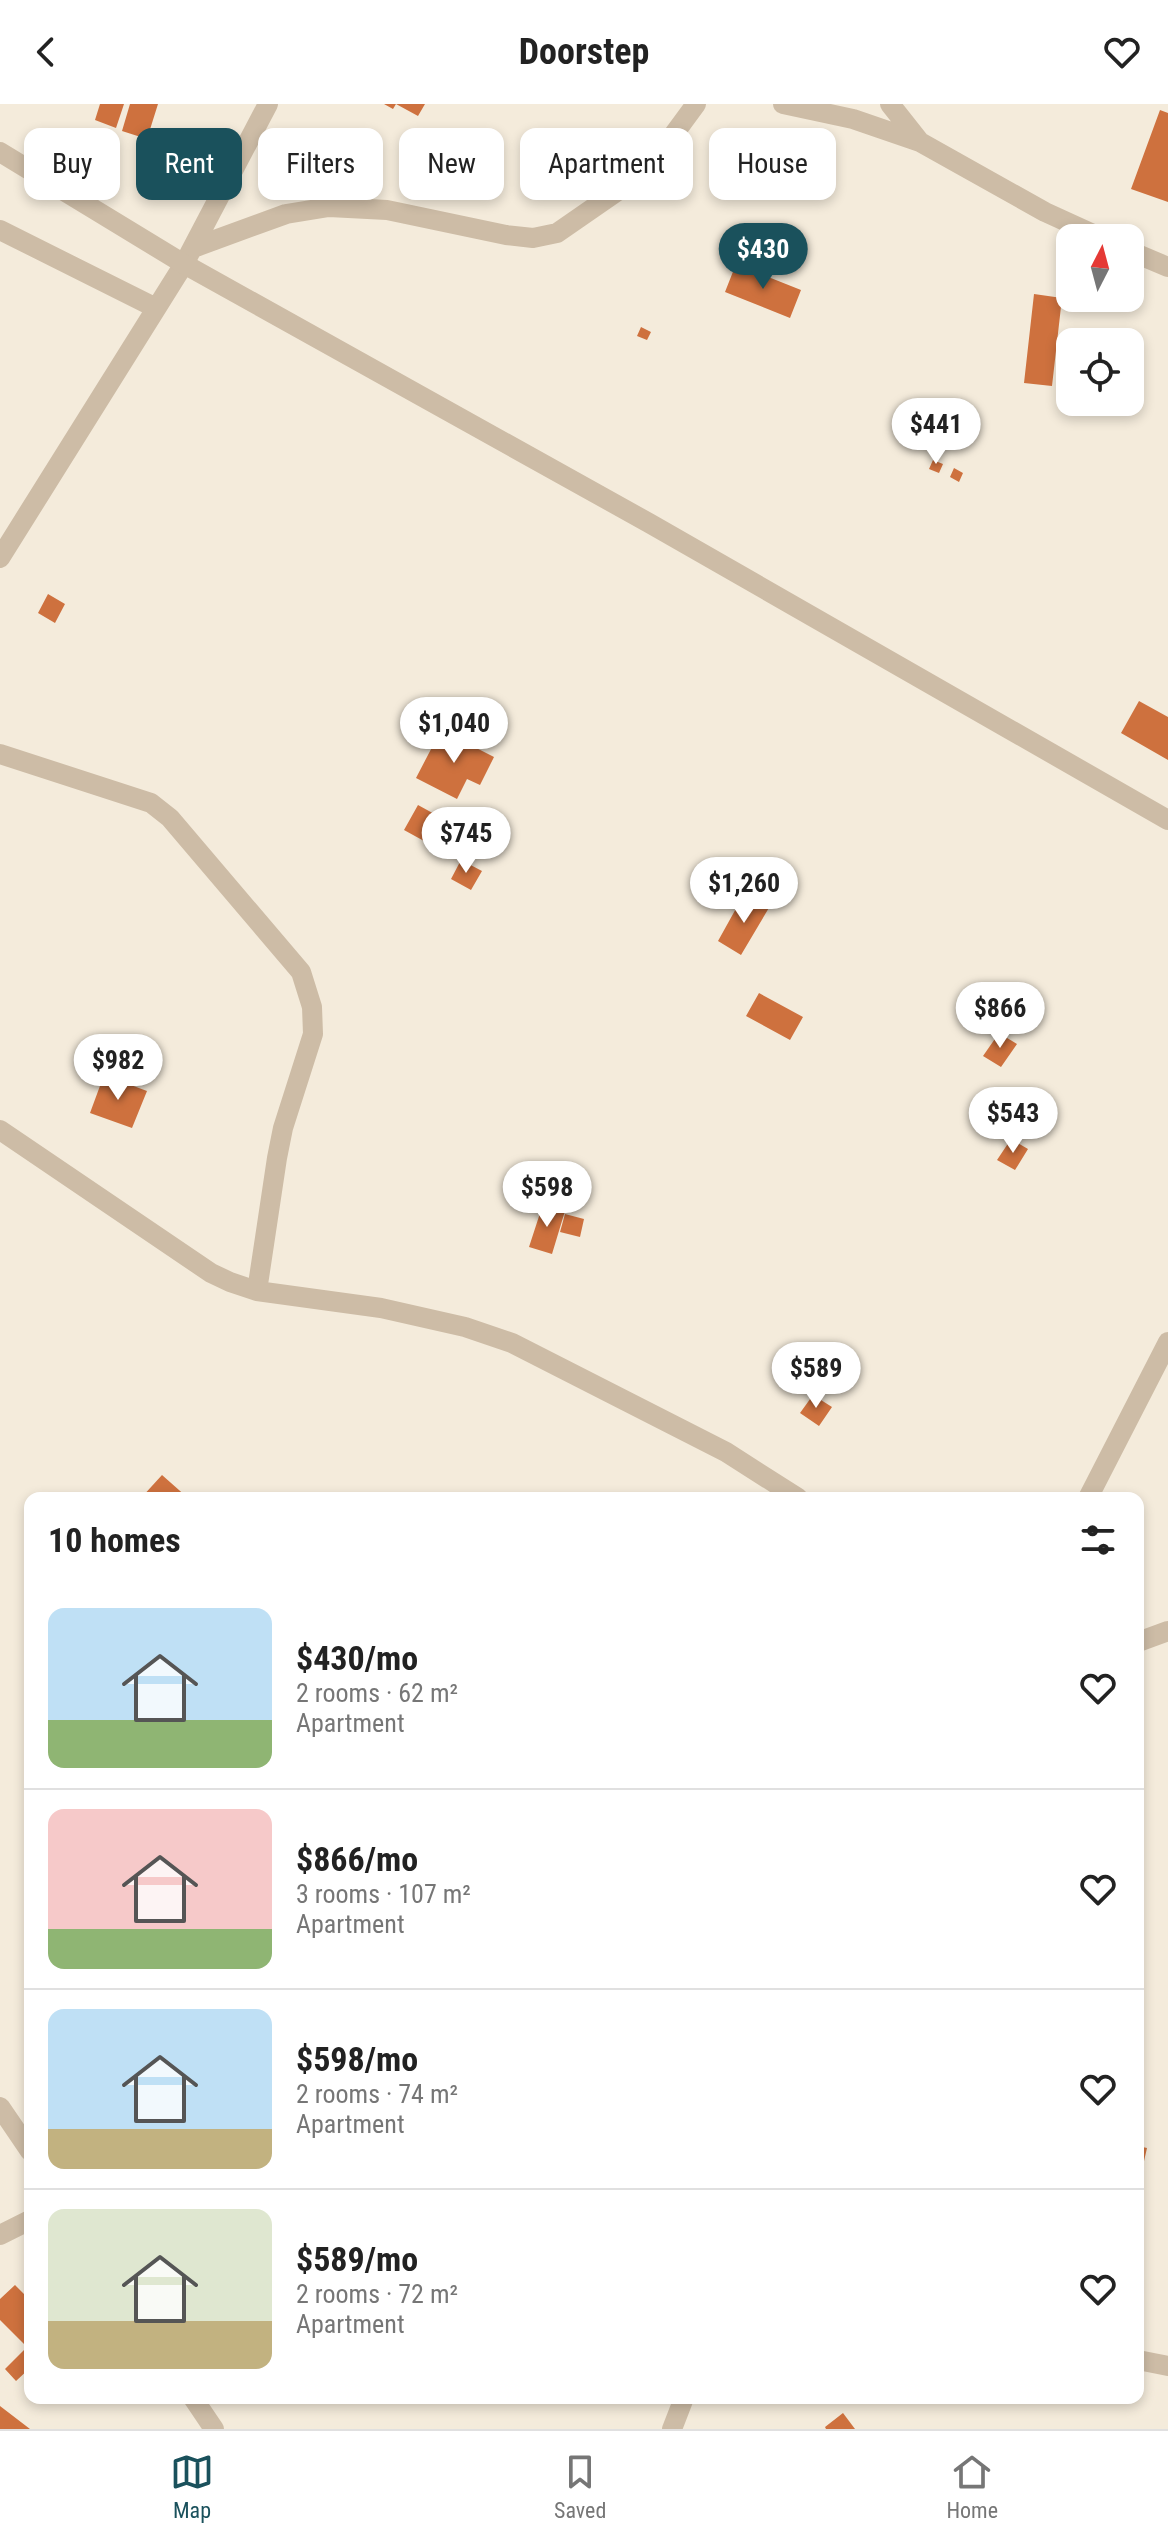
<!DOCTYPE html>
<html lang="en">
<head>
<meta charset="utf-8">
<style>
	:root { --surface:#fff; --page:#f6f6f6; --text:#222; --muted:#767676; --line:#e0e0e0; --accent:#1a515c }
	body { margin:0; font-family:"Roboto Condensed",sans-serif; background:var(--page); color:var(--text); height:100vh; display:flex; flex-direction:column; font-size:30px; white-space:nowrap }
	* { box-sizing:border-box; margin:0 }
	p { font-size:26px; color:var(--muted) }
	.icon { flex:none; width:44px; height:44px; fill:none; stroke:currentColor; stroke-width:2; stroke-linecap:round; stroke-linejoin:round }
	.map { position:relative; flex:1; overflow:hidden }
	.panel { position:absolute; left:24px; top:1388px; width:1120px; height:912px; display:flex; flex-direction:column; background:var(--surface); border-radius:16px; box-shadow:0 4px 12px #0003 }
	.panel>* { flex:none }
	.hud { position:absolute; left:24px; top:24px; width:1120px; height:72px; display:flex; gap:16px }
	.needle { width:52px; rotate:6deg }
	.fabs { position:absolute; left:1056px; top:120px; display:grid; gap:16px }
	.fabs a { display:grid; place-items:center; width:88px; height:88px; border-radius:16px; background:var(--surface); box-shadow:0 4px 12px #0003; font-size:40px }
	.price { position:absolute; translate:-50% -68px; padding:0 18px; border-radius:28px; background:#fff; color:#222; font-size:26px; line-height:52px; filter:drop-shadow(0 2px 4px #0008) }
	.price::after { content:''; position:absolute; left:50%; top:48px; width:24px; height:18px; margin-left:-12px; background:inherit; clip-path:polygon(0 0,100% 0,50% 100%) }
	.price.on { background:var(--accent); color:#fff }
	ul { padding:0; list-style:none }
	li { display:flex; align-items:center; gap:24px; height:200px; padding:0 24px }
	li+li { border-top:2px solid var(--line) }
	li span { display:grid; place-items:center; flex:none; width:224px; height:160px; border-radius:16px; color:#555 }
	li>.icon { margin-inline-start:auto }
	span .icon { width:96px; height:96px; fill:#fffc; stroke-width:1 }
	li b { font-size:34px }
	h2 { display:flex; justify-content:space-between; align-items:center; height:96px; padding:0 24px; font-size:34px }
	.pill { padding:0 28px; border-radius:16px; background:var(--surface); box-shadow:0 4px 12px #0003; font-size:28px; line-height:72px }
	.pill.on { background:var(--accent); color:#fff }
	header { display:flex; justify-content:space-between; align-items:center; height:104px; padding:0 24px; background:var(--surface); font-size:36px; font-weight:700 }
	.tabs { display:flex; justify-content:space-around; align-items:center; height:112px; border-top:2px solid var(--line); background:var(--surface); font-size:22px; color:var(--muted) }
	.tabs a { display:grid; justify-items:center; gap:4px }
	.tabs .on { color:var(--accent) }
	.map>svg:first-child { display:block }
	.building { fill:#ce713e }
	.lines { fill:none; stroke-linecap:round; stroke-linejoin:round }
	.minor { stroke:#cdbca6; stroke-width:20 }
	.tertiary { stroke:#cdbca6; stroke-width:20 }
</style>
</head>
<body>
<header><svg class="icon" aria-label="back" viewBox="0 0 24 24"><path d="M15 5l-7 7 7 7"/></svg>Doorstep<svg class="icon" aria-label="heart" viewBox="0 0 24 24"><path d="M12 20l-8-8c-3-5 5-10 8-4 3-6 11-1 8 4z"/></svg></header>
<div class="map">
<svg width="1168" height="2325" viewBox="0 0 1168 2325">
	<rect width="100%" height="100%" fill="#f4ebdb"/>
	<path class="building" d="M100 0H124L116 24 95 16Z
		M130 0H158L147 35 122 27Z
		M384 0H425L418 12 396 0 393 5Z
		M1160 6 1168 9V98L1131 85Z
		M736 160 801 186 790 214 725 188Z
		M1034 190 1062 194 1052 282 1024 279Z
		M641 223 651 228 647 236 637 232Z
		M933 356 943 360 939 369 929 365Z
		M954 364 963 369 959 378 950 373Z
		M48 490 65 500 55 519 38 509Z
		M1139 597 1168 613V656L1121 629Z
		M441 626 494 653 480 681 467 675 457 695 416 674Z
		M418 701 438 712 424 737 404 726Z
		M461 756 482 767 471 786 451 775Z
		M752 791 770 802 741 851 718 837 738 801 743 806Z
		M759 889 803 913 790 936 746 912Z
		M999 929 1017 940 1001 963 983 952Z
		M104 971 147 987 132 1024 90 1009Z
		M1011 1035 1028 1045 1015 1066 997 1056Z
		M543 1100 565 1107 552 1150 529 1143Z
		M565 1110 584 1115 580 1133 560 1128Z
		M813 1291 832 1303 819 1322 800 1309Z
		M162 1371 188 1394H141Z
		M1138 2042 1147 2044 1142 2066 1138 2065Z
		M15 2181 30 2196V2264L16 2277 5 2265 27 2243 0 2216V2195Z
		M0 2302 30 2325H0Z
		M843 2309 855 2325H826L825 2323Z"/>
	<g class="lines">
		<path class="minor" d="M783 0 853 15 920 38
			M890 0 920 38 1045 108 1102 134
			M0 126 156 204
			M193 144 286 110 329 103 387 106 506 131 533 134 557 129 635 75 660 49 696 0
			M1130 147 1168 163
			M0 454 184 160 268 0
			M0 650 151 699 170 714 301 868 312 903 313 930 283 1024 277 1054 257 1187
			M0 1026 211 1169 230 1178 257 1187 381 1204 465 1223 512 1239 726 1348 798 1394
			M1088 1394 1168 1238
			M1138 1538 1168 1527
			M0 2003 30 2047
			M0 2131 30 2116
			M1138 2256 1168 2262
			M193 2294 214 2325
			M672 2325 684 2294"/>
		<path class="tertiary" d="M0 48 184 160 649 419 1168 716"/>
	</g>
</svg>
<div class="fabs">
<a><svg class="needle" viewBox="-14 -14 28 28"><path d="M0-13l5 13h-10z" fill="#e53935"/><path d="M0 13l5-13h-10z" fill="#767676"/></svg></a>
<a><svg class="icon" aria-label="locate" viewBox="0 0 24 24"><circle cx="12" cy="12" r="6"/><path d="M12 2v4M12 18v4M2 12h4M18 12h4"/></svg></a>
</div>
<b class="price on" style="left:763px;top:187px">$430</b>
<b class="price" style="left:936px;top:362px">$441</b>
<b class="price" style="left:454px;top:661px">$1,040</b>
<b class="price" style="left:466px;top:771px">$745</b>
<b class="price" style="left:744px;top:821px">$1,260</b>
<b class="price" style="left:1000px;top:946px">$866</b>
<b class="price" style="left:118px;top:998px">$982</b>
<b class="price" style="left:1013px;top:1051px">$543</b>
<b class="price" style="left:547px;top:1125px">$598</b>
<b class="price" style="left:816px;top:1306px">$589</b>
<div class="hud">
<a class="pill">Buy</a>
<a class="pill on">Rent</a>
<a class="pill">Filters</a>
<a class="pill">New</a>
<a class="pill">Apartment</a>
<a class="pill">House</a>
</div>
<section class="panel">
<h2>10 homes<svg class="icon" aria-label="filters" viewBox="0 0 24 24"><path d="M4 7h16M4 17h16"/><circle cx="9" cy="7" r="2"/><circle cx="15" cy="17" r="2"/></svg></h2>
<ul>
<li><span style="background:linear-gradient(#bfe0f5 70%,#8fb573 0)"><svg class="icon" aria-label="home" viewBox="0 0 24 24"><path d="M3 11l9-7 9 7M6 9v11h12V9"/></svg></span><div><b>$430/mo</b><p>2 rooms · 62 m²</p><p>Apartment</p></div><svg class="icon" aria-label="heart" viewBox="0 0 24 24"><path d="M12 20l-8-8c-3-5 5-10 8-4 3-6 11-1 8 4z"/></svg></li>
<li><span style="background:linear-gradient(#f6c9c9 75%,#8fb573 0)"><svg class="icon" aria-label="home" viewBox="0 0 24 24"><path d="M3 11l9-7 9 7M6 9v11h12V9"/></svg></span><div><b>$866/mo</b><p>3 rooms · 107 m²</p><p>Apartment</p></div><svg class="icon" aria-label="heart" viewBox="0 0 24 24"><path d="M12 20l-8-8c-3-5 5-10 8-4 3-6 11-1 8 4z"/></svg></li>
<li><span style="background:linear-gradient(#bfe0f5 75%,#c2b280 0)"><svg class="icon" aria-label="home" viewBox="0 0 24 24"><path d="M3 11l9-7 9 7M6 9v11h12V9"/></svg></span><div><b>$598/mo</b><p>2 rooms · 74 m²</p><p>Apartment</p></div><svg class="icon" aria-label="heart" viewBox="0 0 24 24"><path d="M12 20l-8-8c-3-5 5-10 8-4 3-6 11-1 8 4z"/></svg></li>
<li><span style="background:linear-gradient(#dfe7d0 70%,#c2b280 0)"><svg class="icon" aria-label="home" viewBox="0 0 24 24"><path d="M3 11l9-7 9 7M6 9v11h12V9"/></svg></span><div><b>$589/mo</b><p>2 rooms · 72 m²</p><p>Apartment</p></div><svg class="icon" aria-label="heart" viewBox="0 0 24 24"><path d="M12 20l-8-8c-3-5 5-10 8-4 3-6 11-1 8 4z"/></svg></li>
</ul>
</section>
</div>
<nav class="tabs">
<a class="on"><svg class="icon" aria-label="map" viewBox="0 0 24 24"><path d="M3 6l6-2 6 2 6-2v14l-6 2-6-2-6 2zM9 4v14M15 6v14"/></svg>Map</a>
<a><svg class="icon" aria-label="saved" viewBox="0 0 24 24"><path d="M7 4h10v16l-5-4-5 4z"/></svg>Saved</a>
<a><svg class="icon" aria-label="home" viewBox="0 0 24 24"><path d="M3 11l9-7 9 7M6 9v11h12V9"/></svg>Home</a>
</nav>
</body>
</html>
